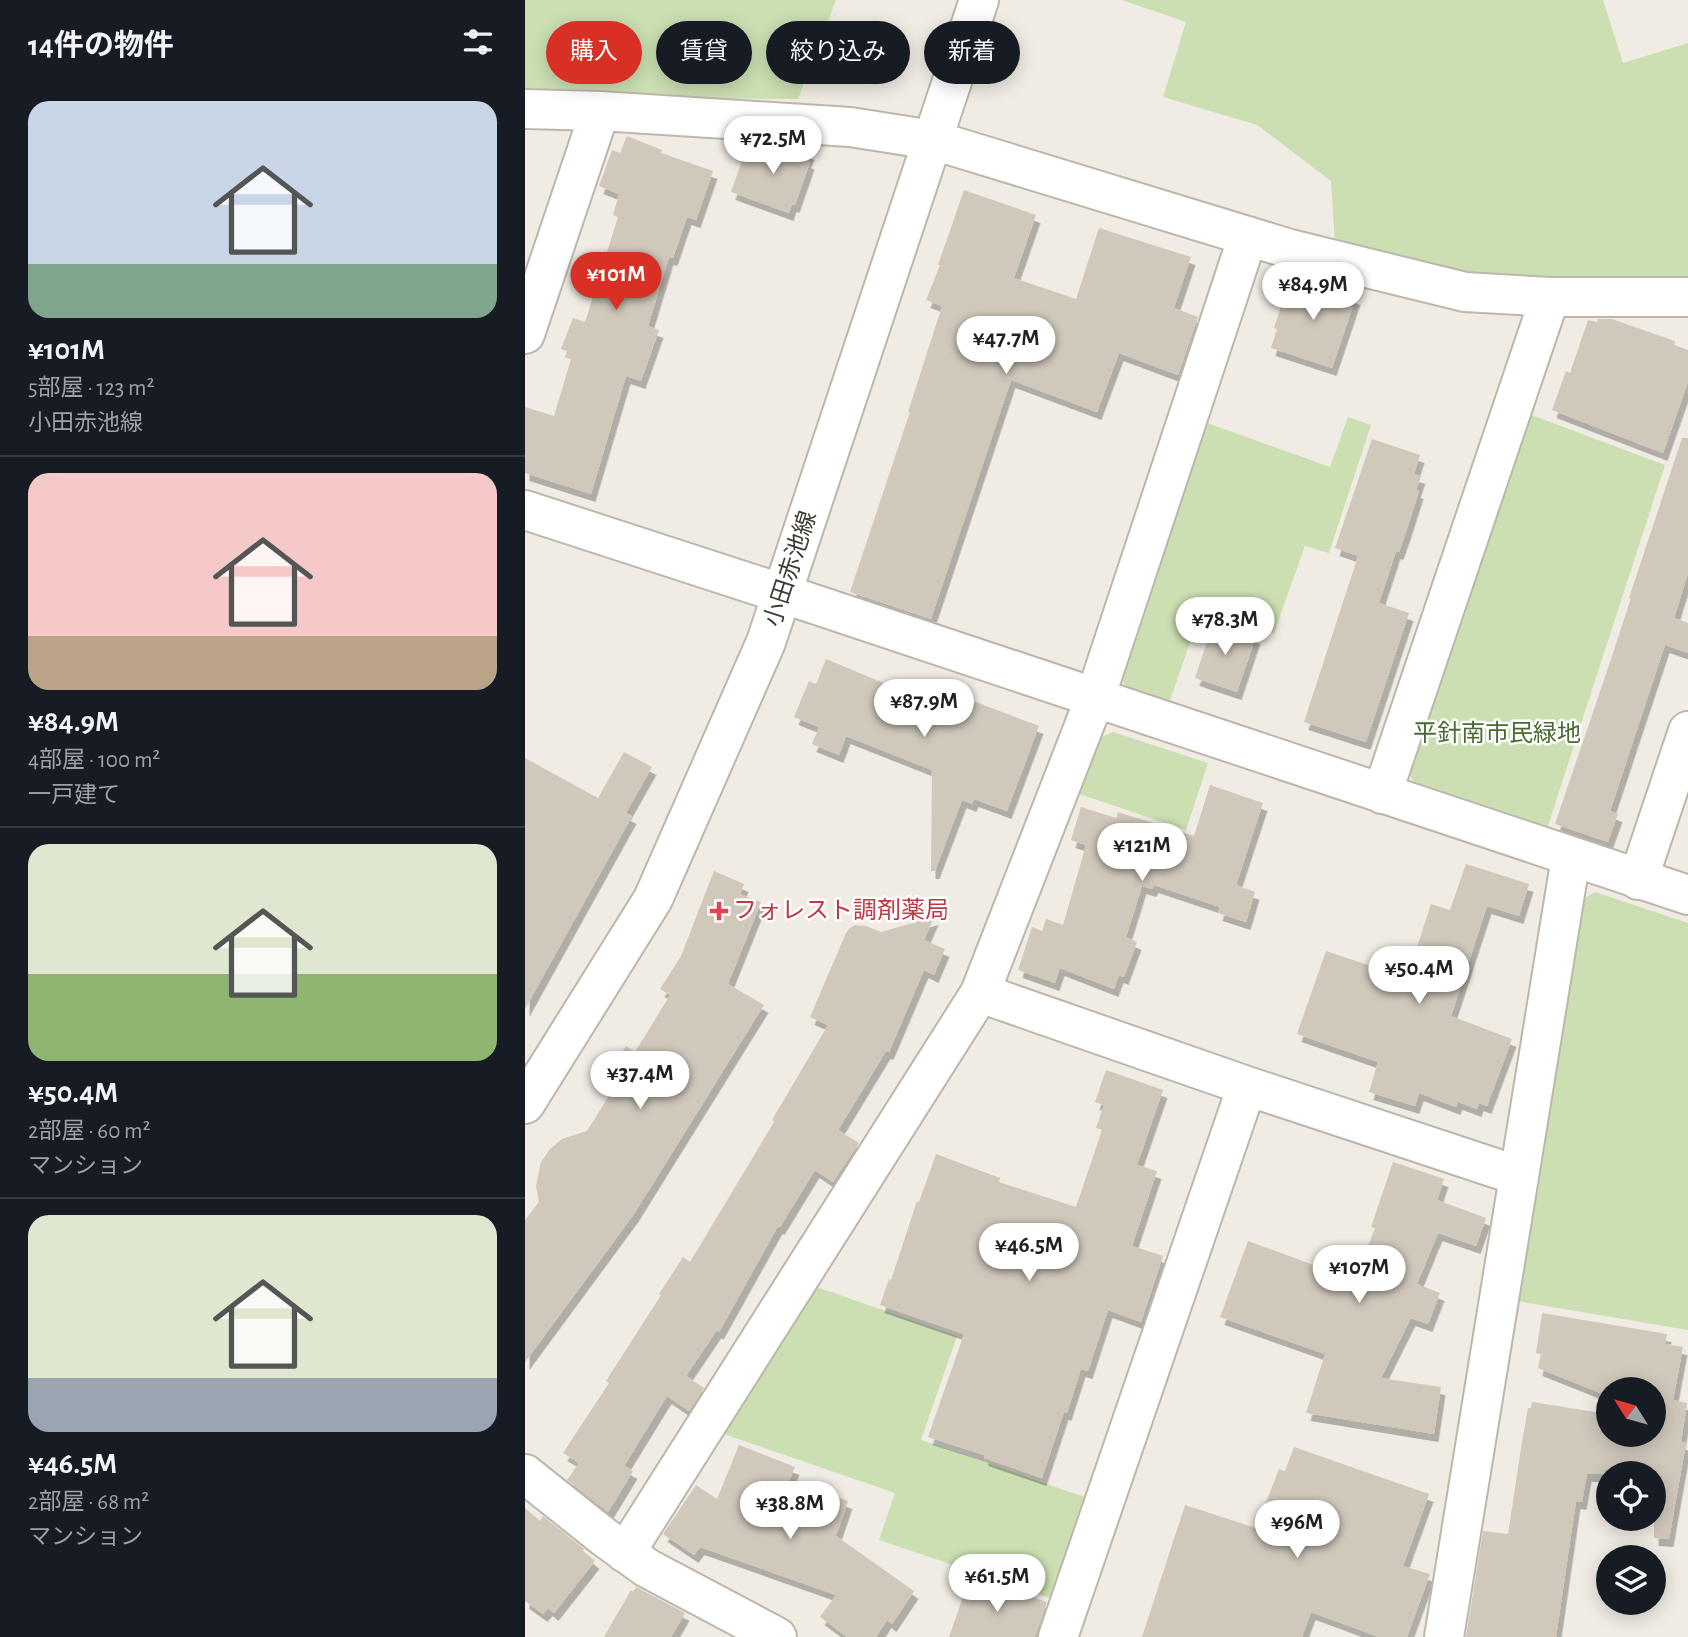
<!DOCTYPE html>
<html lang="ja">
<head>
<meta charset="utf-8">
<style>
	:root { --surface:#171b24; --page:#242831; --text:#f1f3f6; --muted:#9ea1a6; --line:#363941; --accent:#d93025 }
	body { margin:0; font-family:"Alegreya Sans","Noto Sans JP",sans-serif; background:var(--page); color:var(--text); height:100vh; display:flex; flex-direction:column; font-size:26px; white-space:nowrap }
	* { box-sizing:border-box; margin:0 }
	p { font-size:23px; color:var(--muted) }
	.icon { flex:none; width:38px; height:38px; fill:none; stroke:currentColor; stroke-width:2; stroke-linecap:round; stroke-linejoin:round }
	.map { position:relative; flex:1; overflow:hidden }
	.panel { display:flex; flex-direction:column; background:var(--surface); width:525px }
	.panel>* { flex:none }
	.banner { position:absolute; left:21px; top:21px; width:665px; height:63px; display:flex; gap:14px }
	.needle { width:46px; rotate:307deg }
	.controls { position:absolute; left:1071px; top:1377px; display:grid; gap:14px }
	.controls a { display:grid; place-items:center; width:70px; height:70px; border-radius:50%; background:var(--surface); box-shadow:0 4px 18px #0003; font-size:35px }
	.price { position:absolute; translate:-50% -60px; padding:0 16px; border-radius:24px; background:#fff; color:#222; font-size:23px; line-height:46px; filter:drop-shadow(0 2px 4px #0008) }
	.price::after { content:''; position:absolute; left:50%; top:42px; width:21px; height:16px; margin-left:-10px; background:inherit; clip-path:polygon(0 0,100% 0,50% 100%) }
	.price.on { background:var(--accent); color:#fff }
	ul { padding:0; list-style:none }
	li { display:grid; align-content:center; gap:14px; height:371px; padding:0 28px }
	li+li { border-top:2px solid var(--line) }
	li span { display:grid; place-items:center; height:217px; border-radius:21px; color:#555 }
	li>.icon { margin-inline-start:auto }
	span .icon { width:126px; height:126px; fill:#fffc; stroke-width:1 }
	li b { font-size:30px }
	h2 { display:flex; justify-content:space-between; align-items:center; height:84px; padding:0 28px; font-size:30px }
	.chip { padding:0 24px; border-radius:32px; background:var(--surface); box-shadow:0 4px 18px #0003; font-size:24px; line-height:63px }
	.chip.on { background:var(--accent); color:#fff }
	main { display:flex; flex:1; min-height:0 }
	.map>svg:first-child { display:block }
	.green { fill:#cbdfb2 }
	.building { fill:#d0c8bb; filter:url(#shadow) }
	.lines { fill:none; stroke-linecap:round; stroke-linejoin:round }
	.minor-casing { stroke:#bdb7ab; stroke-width:42 }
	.minor { stroke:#fff; stroke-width:38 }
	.health-dot { fill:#e0444e; stroke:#fff; stroke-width:2.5 }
	.labels { text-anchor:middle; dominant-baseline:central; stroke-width:5; stroke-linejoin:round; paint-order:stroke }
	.street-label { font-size:24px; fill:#413c35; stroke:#fff }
	.park-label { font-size:24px; fill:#476b30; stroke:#fff }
	.health-label { font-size:24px; fill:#be3a42; stroke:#fff; text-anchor:start }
</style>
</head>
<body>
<main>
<section class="panel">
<h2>14件の物件<svg class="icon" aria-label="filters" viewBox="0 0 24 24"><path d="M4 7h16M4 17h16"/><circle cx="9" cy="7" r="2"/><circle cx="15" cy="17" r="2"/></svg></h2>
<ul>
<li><span style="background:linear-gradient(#c9d6e8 75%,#7fa58c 0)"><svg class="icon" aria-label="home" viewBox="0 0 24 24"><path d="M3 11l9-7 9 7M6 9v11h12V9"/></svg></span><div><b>¥101M</b><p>5部屋 · 123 m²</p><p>小田赤池線</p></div></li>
<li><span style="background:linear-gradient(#f6c9c9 75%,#b9a48a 0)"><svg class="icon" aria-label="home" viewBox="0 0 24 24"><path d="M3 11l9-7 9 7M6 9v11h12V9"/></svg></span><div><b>¥84.9M</b><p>4部屋 · 100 m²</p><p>一戸建て</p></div></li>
<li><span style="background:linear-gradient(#dfe7d0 60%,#8fb573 0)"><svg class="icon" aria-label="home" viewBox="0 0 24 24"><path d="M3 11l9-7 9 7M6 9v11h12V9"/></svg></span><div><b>¥50.4M</b><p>2部屋 · 60 m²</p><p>マンション</p></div></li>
<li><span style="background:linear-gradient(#dfe7d0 75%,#9aa5b1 0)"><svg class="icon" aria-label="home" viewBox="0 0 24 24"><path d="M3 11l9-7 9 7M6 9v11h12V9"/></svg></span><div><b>¥46.5M</b><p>2部屋 · 68 m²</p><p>マンション</p></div></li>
</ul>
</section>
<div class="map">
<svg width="1163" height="1637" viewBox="0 0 1163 1637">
	<defs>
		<filter id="shadow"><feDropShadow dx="4.5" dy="8" stdDeviation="0" flood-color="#0004"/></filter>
	</defs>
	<rect width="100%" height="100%" fill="#f0ece4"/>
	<path class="green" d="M0 0H311L273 99 121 98 0 94Z
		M597 0H1078L1098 63 1163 43V283L942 278 810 244 806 181 732 125 638 97 661 22Z
		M1001 413 1140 465 1020 835 895 792 880 767Z
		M823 417 846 425 804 553 780 546 749 633 677 608 642 709 607 698 594 675 677 421 805 467Z
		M588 732 683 763 661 830 548 792 570 740Z
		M1070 892 1163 923V1330L986 1300 1051 904Z
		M286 1285 432 1336 396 1440 565 1499 531 1600 354 1540 370 1493 193 1432Z"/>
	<path class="building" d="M102 136 137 150 136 153 188 171 171 220 162 217 148 258 144 257 123 326 134 330 116 381 101 376 66 494 0 473V407L29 416 46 359 40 357 42 351 36 349 37 346 48 318 60 322 93 217 88 215 94 194 74 186 87 150 95 153Z
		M239 143 265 145 285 152 282 160 285 162 270 205 267 204 264 213 206 192 219 155 233 161Z
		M439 190 511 215 489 278 551 299 574 228 666 257 649 308 673 317 653 375 594 353 572 412 486 380 406 619 325 592 385 412H383L417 306 401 300 415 265H413Z
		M770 277 831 297 807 368 746 348 752 329 749 328 760 294 764 295Z
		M1073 319H1087L1150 341 1149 345 1163 350V382L1138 453 1027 410 1041 371 1045 373 1063 320 1072 322Z
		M1157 438H1163V573L1149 618 1163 623V653L1140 645 1085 811 1093 814 1083 842 1030 824 1087 656 1106 598H1104Z
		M847 439 895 455 889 474 896 476 891 490 894 491 882 529 874 552 871 551 854 603 884 613 841 742 779 722 833 556 810 548Z
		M689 621 731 636 712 692 670 678Z
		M301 659 402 701 408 686 514 726 482 811 449 799 447 804 437 800 410 871H406L407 770 321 736 314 755 287 744 294 727 269 717 284 681 291 684Z
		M99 752 127 767 101 813 107 816 0 1009V758L73 798Z
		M685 785 738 803 711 885 730 892 721 922 693 913 695 907 629 885 627 889 617 886 601 937 612 942 599 977 594 975 589 989 535 968 530 983 493 970 507 927 517 931 521 919 538 925 561 845 546 840 556 807 591 818 593 812 669 836Z
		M941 864 1004 884 994 916 962 906 926 1016 987 1039 962 1106 954 1103 952 1109 933 1102 931 1107 894 1093 890 1106 844 1092 853 1062 772 1034 801 951 882 978 906 904 925 910Z
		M189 871 219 884 215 894 236 902 203 984 239 1005 109 1214 0 1362V1220L14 1202 11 1186 16 1162 25 1149 37 1139 62 1131 87 1091 77 1085 101 1046 110 1052 145 995 135 989 156 956Z
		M409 917 399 940 420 949 409 975 399 970 364 1052 361 1051 313 1130 334 1143 308 1182 290 1170 255 1227 253 1226 194 1332 192 1330 161 1376 179 1388 164 1411 142 1396 99 1466 108 1471 83 1512 42 1480 54 1463 38 1453 84 1383 81 1381 136 1295 134 1294 158 1257 165 1262 249 1122 247 1120 303 1025 285 1017 321 933 325 928 330 925 341 926 356 932Z
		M581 1070 638 1090 612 1165 632 1171 607 1246 638 1256 616 1322 583 1310 563 1371 556 1369 542 1413 539 1412 517 1478 459 1458V1455L403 1437 439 1334 355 1305 364 1279 366 1280 392 1201 394 1202 411 1154 475 1178 474 1182 551 1207 577 1130 571 1128 579 1105 570 1102Z
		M868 1162 919 1179 912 1200 961 1218 951 1246 913 1233 892 1284 915 1293 903 1324 886 1318 856 1378 916 1387 909 1434 781 1413 800 1354 695 1317 723 1241 830 1280 850 1228 846 1227Z
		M1017 1313 1142 1334 1140 1344 1158 1347 1148 1400 1162 1403 1156 1442 1161 1443 1144 1539 1129 1538V1474H1062L1057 1502 1051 1501 1031 1637H941L958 1531 983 1534 997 1442 1003 1408H1006L1007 1402 1083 1414V1435H1129V1390H1083V1396L1013 1368 1016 1354 1011 1353Z
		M214 1445 270 1467 264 1481 323 1501 311 1536 389 1591 367 1624 362 1620 351 1637H322L295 1617 311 1595 175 1547 169 1555 138 1534 171 1485 192 1499Z
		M769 1447 904 1494 878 1566 905 1574 882 1637H854L786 1612 777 1637H617L660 1505 731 1528 754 1469 760 1471Z
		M0 1508 15 1521 18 1516 59 1549 58 1551 70 1561 29 1613 23 1608 18 1614 0 1601Z
		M444 1580 492 1597 493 1593 522 1602 510 1637H424Z
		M111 1587 160 1613 146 1637H79L106 1590 108 1592Z"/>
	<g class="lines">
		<g class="minor-casing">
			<path id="minor" d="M0 109 75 111 325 127 408 140 765 249 940 292 1025 297H1163
				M0 334 75 111
				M0 510 286 603 1163 895
				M857 794 1025 297
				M1113 880 1163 731
				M455 993 722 1086 994 1176
				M0 1104 128 899 241 642 454 0
				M0 1474 79 1537 122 1568 252 1637
				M100 1553 455 993 570 698 723 236
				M533 1637 722 1086
				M919 1637 1046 857"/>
		</g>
		<use href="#minor" class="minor"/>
	</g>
	<path class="health-dot" d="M190.5 900.5h7v7h7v7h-7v7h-7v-7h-7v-7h7z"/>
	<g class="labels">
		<g class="street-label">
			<text transform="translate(266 569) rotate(-72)">小田赤池線</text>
		</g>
		<g class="park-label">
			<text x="972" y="734">平針南市民緑地</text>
		</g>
		<g class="health-label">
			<text x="208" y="911">フォレスト調剤薬局</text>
		</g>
	</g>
</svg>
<div class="controls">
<a><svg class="needle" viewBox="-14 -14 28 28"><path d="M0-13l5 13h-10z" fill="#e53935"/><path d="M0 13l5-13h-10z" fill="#9ea1a6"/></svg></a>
<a><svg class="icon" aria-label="locate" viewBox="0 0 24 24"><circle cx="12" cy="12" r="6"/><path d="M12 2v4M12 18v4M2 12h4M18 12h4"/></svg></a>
<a><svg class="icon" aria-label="layers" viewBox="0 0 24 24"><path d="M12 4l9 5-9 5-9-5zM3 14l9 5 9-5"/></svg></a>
</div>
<b class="price" style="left:248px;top:176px">¥72.5M</b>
<b class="price on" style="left:91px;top:312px">¥101M</b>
<b class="price" style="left:788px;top:322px">¥84.9M</b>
<b class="price" style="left:481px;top:376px">¥47.7M</b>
<b class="price" style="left:700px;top:657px">¥78.3M</b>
<b class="price" style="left:399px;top:739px">¥87.9M</b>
<b class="price" style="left:617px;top:883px">¥121M</b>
<b class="price" style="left:894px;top:1006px">¥50.4M</b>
<b class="price" style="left:115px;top:1111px">¥37.4M</b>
<b class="price" style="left:504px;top:1283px">¥46.5M</b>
<b class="price" style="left:834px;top:1305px">¥107M</b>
<b class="price" style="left:265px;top:1541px">¥38.8M</b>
<b class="price" style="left:772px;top:1560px">¥96M</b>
<b class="price" style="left:472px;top:1614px">¥61.5M</b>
<div class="banner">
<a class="chip on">購入</a>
<a class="chip">賃貸</a>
<a class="chip">絞り込み</a>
<a class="chip">新着</a>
</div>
</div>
</main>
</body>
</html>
